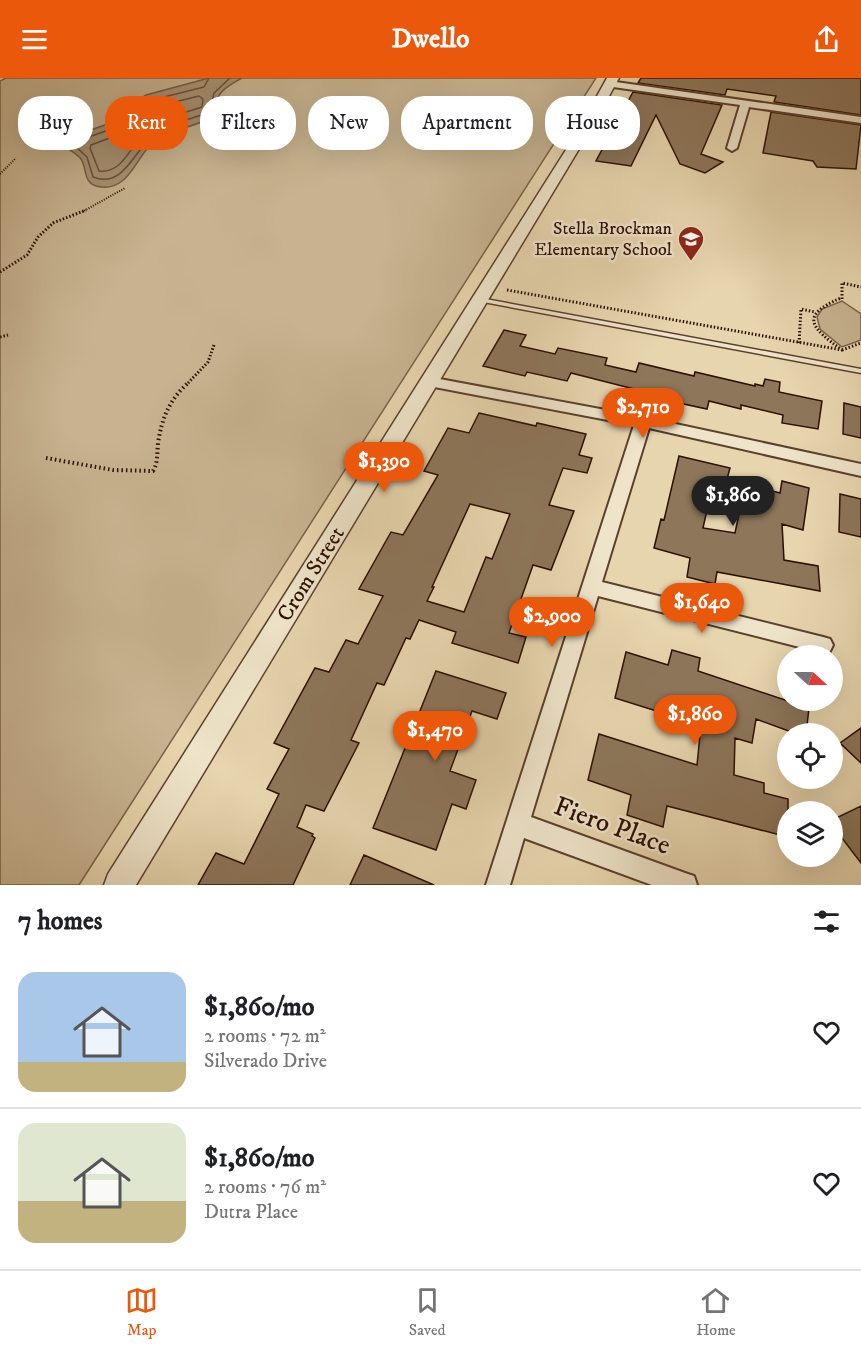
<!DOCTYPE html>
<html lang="en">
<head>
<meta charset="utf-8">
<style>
	:root { --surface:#fff; --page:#f6f6f6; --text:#202124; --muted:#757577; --line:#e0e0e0; --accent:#ea580c }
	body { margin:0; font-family:"IM FELL DW Pica",serif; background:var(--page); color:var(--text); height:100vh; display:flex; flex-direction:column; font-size:22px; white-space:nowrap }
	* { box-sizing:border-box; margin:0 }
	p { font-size:20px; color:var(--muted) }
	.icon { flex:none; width:33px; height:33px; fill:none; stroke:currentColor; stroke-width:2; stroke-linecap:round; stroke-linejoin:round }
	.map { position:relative; height:807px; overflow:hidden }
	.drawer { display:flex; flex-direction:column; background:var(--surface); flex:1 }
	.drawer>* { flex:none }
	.top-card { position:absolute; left:18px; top:18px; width:825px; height:54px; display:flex; gap:12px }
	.needle { width:39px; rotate:111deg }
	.fabs { position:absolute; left:777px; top:567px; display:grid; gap:12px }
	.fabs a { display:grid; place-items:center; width:66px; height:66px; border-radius:50%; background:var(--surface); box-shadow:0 6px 24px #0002; font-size:30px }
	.price { position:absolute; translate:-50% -51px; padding:0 14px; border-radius:21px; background:var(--accent); color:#fff; font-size:20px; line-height:39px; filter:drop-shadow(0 2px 3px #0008) }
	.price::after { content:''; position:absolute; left:50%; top:36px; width:18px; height:14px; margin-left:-9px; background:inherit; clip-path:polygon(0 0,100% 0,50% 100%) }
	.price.on { background:#222; color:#fff }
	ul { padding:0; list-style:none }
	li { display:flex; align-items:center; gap:18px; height:150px; padding:0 18px }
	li+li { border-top:2px solid var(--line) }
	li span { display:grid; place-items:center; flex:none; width:168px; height:120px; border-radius:18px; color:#555 }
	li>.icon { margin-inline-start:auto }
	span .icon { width:72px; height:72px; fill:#fffc; stroke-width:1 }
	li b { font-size:26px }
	h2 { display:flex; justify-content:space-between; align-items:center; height:72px; padding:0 18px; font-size:26px }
	.tag { padding:0 21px; border-radius:24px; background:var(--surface); box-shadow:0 6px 24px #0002; font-size:21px; line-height:54px }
	.tag.on { background:var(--accent); color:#fff }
	header { display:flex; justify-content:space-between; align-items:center; height:78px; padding:0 18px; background:var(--accent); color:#fff; font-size:27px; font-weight:700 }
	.menu { display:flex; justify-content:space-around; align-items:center; height:84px; border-top:2px solid var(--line); background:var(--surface); font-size:16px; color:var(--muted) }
	.menu a { display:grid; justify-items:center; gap:3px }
	.menu .on { color:var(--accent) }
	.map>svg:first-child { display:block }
	.green { fill:#c7b390; stroke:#7a6148; stroke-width:1.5 }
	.water { fill:#a79273; stroke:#765e45; stroke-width:1.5 }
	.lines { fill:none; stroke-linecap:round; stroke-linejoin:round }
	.shore { stroke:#6a503a; stroke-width:1.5 }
	.building { fill:#8d765a; stroke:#2c0f00; stroke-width:1.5; fill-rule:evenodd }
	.service-casing { stroke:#5b402c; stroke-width:3 }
	.minor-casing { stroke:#5b402c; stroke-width:4 }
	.tertiary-casing { stroke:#5b402c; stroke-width:3 }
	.path-far2 { stroke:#2c0f00; stroke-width:2; stroke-dasharray:1 1.5; stroke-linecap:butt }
	.path-far1 { stroke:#2c0f00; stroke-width:3; stroke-dasharray:1.5 2; stroke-linecap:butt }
	.path { stroke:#2c0f00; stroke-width:4; stroke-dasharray:1.5 3; stroke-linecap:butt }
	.service { fill:#efe4ca; fill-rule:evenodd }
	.minor { fill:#efe4ca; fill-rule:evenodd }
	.tertiary { fill:#efe4ca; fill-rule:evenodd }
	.labels { text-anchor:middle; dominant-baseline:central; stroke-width:5; stroke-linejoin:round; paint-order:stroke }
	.far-poi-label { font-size:18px; fill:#2c0f00; stroke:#efe4ca; text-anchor:end }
	.street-label { font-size:22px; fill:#2c0f00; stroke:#efe4ca }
	.near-street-label { font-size:27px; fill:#2c0f00; stroke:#efe4ca }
</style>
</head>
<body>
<header><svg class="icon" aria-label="menu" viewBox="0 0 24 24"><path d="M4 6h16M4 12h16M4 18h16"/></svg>Dwello<svg class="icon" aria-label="share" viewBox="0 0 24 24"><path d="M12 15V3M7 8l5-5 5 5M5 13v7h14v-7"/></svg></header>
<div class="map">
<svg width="861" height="807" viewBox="0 0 861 807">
	<rect width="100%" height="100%" fill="#e7d5ae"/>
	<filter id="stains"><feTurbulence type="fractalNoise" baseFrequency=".00333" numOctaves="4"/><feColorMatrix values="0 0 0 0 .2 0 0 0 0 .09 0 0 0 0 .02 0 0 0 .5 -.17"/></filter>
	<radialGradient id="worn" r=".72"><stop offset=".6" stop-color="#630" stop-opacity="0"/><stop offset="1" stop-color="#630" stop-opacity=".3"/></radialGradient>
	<path class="green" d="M6 0H596L79 807H0V3Z
		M842 223 861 236V262L842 269 820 251 817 239 822 231Z"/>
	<path class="water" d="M209 0H242C227 8 212 16 218 35L216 37C194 51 169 49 149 69 135 82 127 116 96 108 83 104 87 90 81 81 76 75 68 71 62 67L61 65 68 60 122 41 131 33 134 25 146 17Z"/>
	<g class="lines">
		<path class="shore" d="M209 0 204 9 148 23 139 29 135 37 125 46 75 64V68L87 79 93 99C125 112 134 69 157 55 173 44 192 41 210 34L214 15 230 0
			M199 18 203 21 202 29C184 35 165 40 150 50 131 63 125 96 99 93L90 70 91 67 131 52 151 30Z"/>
	</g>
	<path class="building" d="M641 0H861V37L774 24 776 18 727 11 725 17 638 5Z
		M633 14 722 27 701 76 723 84 705 95 680 86 656 37 631 88 596 83Z
		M771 34 861 47 856 91 817 89 813 83 763 75Z
		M504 252 526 257 520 268 555 276 558 270 607 280 605 287 636 294 639 285 694 298 695 294 755 308V306L763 308 765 301 780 304 779 314 822 323 818 351 782 345 783 337 741 327V331L709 323 707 331 637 316 638 312 571 295 567 303 527 294 525 298 483 288Z
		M844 325 861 329V360L843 356Z
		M479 335 536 348 537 345 586 356 579 377 592 380 587 395 563 390 549 427 574 433 551 492 533 487 509 555 526 559 518 585 452 565 456 554 419 542 410 561 406 560 384 607 377 605 351 662 359 665 324 733 306 727 297 749 313 756 312 758 315 760 293 807H198L216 775 244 786 279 716 267 711 289 671 274 665 315 590 329 594 346 562 358 566 383 518 359 511 391 454 403 457 438 397 424 393 448 350 469 355ZM470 426 510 436 492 481 486 479 464 534 427 523 434 509H432Z
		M679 378 730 390 727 401 780 415 782 403 809 410 803 452 782 446 784 482 818 488 820 513 717 494 715 506 687 499 690 480 654 470 661 441 664 442ZM711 414 742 422 735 455 703 450Z
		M840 416 861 421V459L839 454Z
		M672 572 700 580 698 593 809 630 806 656H797L756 641 752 665 735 660 734 697 764 705V715L788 721V759L667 728 663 749 627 737 631 717 588 702 599 656 697 687 701 647 615 620 626 574 668 587Z
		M436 593 506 615 497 641 472 633 450 693 476 702 466 731 452 726 436 772 373 750Z
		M861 650V685L840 665Z
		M861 728V785L832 747V742Z
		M364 777 434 807H350Z"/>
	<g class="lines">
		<g class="service-casing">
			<path id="service" d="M480 220 861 291V295L478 223V221Z"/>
		</g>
		<g class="minor-casing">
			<path id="minor" d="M609 3 861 39V45L749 29 737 70 732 73 727 70 740 27 606 8 605 6Z
				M429 299 643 339 861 386V398L649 350 602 504 823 559 830 561 833 567 830 573 823 575 598 518 531 739 685 795 694 798 697 807H652L524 760 510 807H486L634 347 424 307 422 304 424 301Z"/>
		</g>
		<g class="tertiary-casing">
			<path id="tertiary" d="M607 0H619L588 56 136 807H104L108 796 576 56Z"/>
		</g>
		<path class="path-far2" d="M0 96 16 80
			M82 134 125 110"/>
		<path class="path-far1" d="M0 194 27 177 38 159 53 145 86 132
			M507 212 842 272C812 250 798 238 841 220
			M842 221V205L861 209
			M0 259 8 257
			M799 265 801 231 815 234
			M842 272 861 265
			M188 305 208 284 214 267"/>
		<path class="path" d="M46 380 113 392 153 393C158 385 157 375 158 365 162 339 170 321 189 304"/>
		<use href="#service" class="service"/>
		<use href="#minor" class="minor"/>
		<use href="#tertiary" class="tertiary"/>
	</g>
	<defs>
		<g id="school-pin" transform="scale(1.35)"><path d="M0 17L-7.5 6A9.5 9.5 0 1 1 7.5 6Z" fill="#8f2418" stroke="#efe4ca"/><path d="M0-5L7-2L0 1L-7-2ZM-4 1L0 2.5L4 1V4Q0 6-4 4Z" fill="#fff"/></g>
	</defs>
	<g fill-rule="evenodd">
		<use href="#school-pin" x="691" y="161"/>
	</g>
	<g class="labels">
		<g class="far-poi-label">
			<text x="672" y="151">Stella Brockman<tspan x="672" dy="21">Elementary School</tspan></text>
		</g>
		<g class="street-label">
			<text transform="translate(311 496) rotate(-58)">Crom Street</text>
		</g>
		<g class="near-street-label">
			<text transform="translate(612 748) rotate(20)">Fiero Place</text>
		</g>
	</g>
	<rect width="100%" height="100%" filter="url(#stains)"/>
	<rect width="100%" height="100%" fill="url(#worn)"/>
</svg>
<div class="fabs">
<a><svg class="needle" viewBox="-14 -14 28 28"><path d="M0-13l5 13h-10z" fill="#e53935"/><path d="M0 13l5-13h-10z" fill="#757577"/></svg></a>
<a><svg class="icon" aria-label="locate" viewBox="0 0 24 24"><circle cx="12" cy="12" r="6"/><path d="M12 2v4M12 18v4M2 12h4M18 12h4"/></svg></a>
<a><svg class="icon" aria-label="layers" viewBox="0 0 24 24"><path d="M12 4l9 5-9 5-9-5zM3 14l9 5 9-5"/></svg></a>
</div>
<b class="price" style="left:643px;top:361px">$2,710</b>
<b class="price" style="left:384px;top:415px">$1,390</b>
<b class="price on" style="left:733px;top:449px">$1,860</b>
<b class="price" style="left:702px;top:556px">$1,640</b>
<b class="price" style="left:552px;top:570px">$2,900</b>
<b class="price" style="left:695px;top:668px">$1,860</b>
<b class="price" style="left:435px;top:684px">$1,470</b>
<div class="top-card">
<a class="tag">Buy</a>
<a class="tag on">Rent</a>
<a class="tag">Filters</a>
<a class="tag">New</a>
<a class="tag">Apartment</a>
<a class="tag">House</a>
</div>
</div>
<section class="drawer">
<h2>7 homes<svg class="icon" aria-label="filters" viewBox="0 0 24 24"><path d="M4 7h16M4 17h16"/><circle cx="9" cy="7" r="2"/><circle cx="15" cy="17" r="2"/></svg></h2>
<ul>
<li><span style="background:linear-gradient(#a9c7e8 75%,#c2b280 0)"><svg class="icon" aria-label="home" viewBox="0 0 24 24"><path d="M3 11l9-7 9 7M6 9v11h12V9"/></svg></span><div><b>$1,860/mo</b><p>2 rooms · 72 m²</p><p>Silverado Drive</p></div><svg class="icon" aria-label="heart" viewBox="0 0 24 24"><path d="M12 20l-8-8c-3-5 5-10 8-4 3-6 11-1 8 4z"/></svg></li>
<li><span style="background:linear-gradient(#dfe7d0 65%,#c2b280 0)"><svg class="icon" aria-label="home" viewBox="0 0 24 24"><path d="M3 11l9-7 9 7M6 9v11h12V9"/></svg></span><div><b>$1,860/mo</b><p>2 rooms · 76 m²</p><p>Dutra Place</p></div><svg class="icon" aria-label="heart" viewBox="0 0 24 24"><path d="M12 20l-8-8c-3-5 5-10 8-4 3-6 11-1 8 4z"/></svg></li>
</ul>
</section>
<nav class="menu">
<a class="on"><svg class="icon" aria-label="map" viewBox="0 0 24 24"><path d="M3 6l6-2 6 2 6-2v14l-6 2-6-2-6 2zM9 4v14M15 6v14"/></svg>Map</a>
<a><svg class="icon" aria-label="saved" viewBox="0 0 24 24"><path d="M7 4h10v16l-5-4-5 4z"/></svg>Saved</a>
<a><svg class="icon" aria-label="home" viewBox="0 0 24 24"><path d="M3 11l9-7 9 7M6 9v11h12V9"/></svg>Home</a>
</nav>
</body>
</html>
